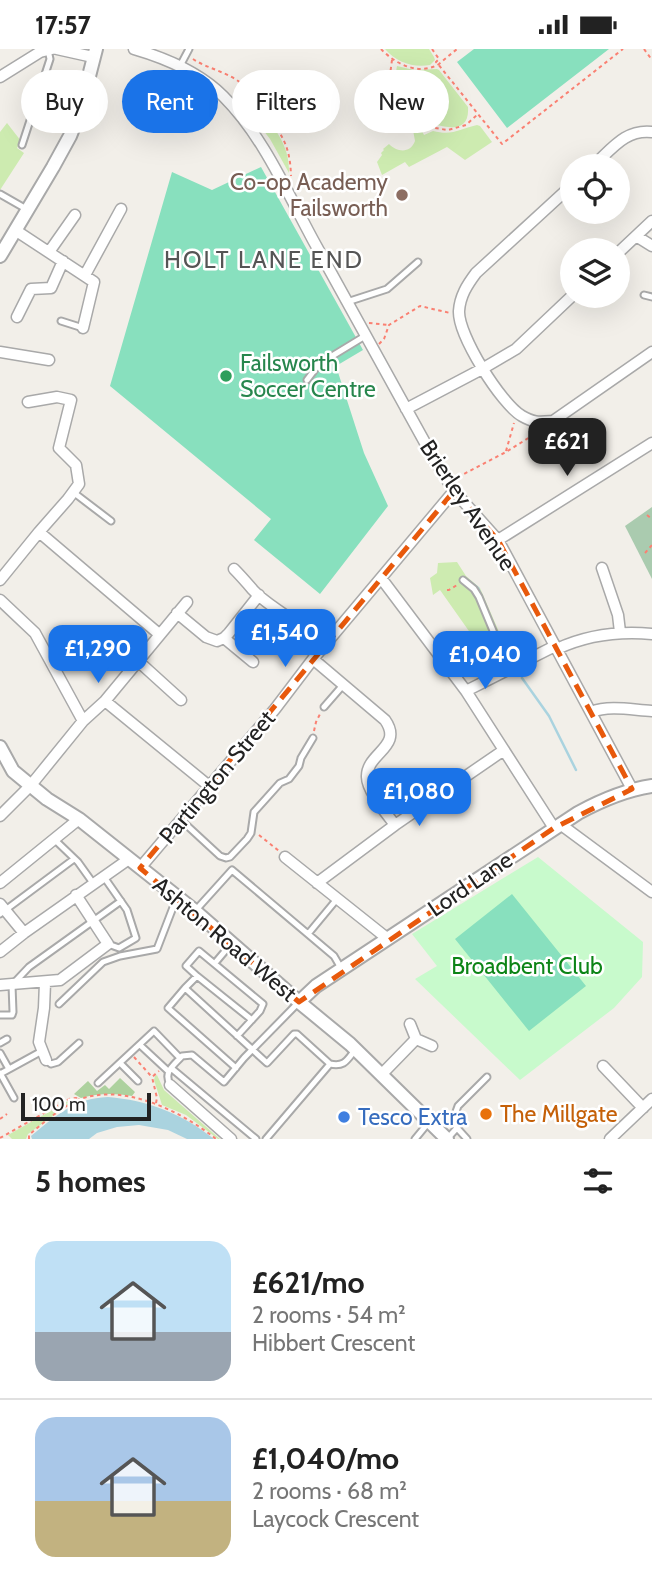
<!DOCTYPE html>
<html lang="en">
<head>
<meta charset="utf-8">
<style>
	:root { --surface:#fff; --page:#f6f6f6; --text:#222; --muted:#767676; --line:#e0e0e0; --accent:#1a73e8 }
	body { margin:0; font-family:Cabin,sans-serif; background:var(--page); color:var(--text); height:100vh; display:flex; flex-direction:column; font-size:26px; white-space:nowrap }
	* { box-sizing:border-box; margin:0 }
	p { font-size:23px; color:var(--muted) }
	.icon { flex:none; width:38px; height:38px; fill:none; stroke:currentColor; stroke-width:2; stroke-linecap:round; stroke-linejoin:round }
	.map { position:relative; height:1090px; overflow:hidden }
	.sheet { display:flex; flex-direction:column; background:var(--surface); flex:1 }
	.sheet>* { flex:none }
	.hud { position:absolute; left:21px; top:21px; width:611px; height:63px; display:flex; gap:14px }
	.tools { position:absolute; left:560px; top:105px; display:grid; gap:14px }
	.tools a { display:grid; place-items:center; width:70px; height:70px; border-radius:50%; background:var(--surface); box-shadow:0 7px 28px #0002; font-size:35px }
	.scale { position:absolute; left:21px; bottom:18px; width:130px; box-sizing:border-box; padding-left:7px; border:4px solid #222; border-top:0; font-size:19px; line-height:24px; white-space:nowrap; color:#222; -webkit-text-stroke:5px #fff; paint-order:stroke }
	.price { position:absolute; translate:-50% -60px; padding:0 16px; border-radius:14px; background:var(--accent); color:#fff; font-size:23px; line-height:46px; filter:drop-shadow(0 2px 4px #0008) }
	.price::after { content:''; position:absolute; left:50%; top:42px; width:21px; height:16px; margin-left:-10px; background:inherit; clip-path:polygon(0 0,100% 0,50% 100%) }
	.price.current { background:#222; color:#fff }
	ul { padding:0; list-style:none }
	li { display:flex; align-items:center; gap:21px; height:175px; padding:0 35px }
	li+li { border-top:2px solid var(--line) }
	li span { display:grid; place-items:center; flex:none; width:196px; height:140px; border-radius:21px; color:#555 }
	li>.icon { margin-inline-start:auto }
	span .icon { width:84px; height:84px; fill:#fffc; stroke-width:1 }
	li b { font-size:30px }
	h2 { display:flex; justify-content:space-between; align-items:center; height:84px; padding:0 35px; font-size:30px }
	.tag { padding:0 24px; border-radius:32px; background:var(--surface); box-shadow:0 7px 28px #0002; font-size:24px; line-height:63px }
	.tag.current { background:var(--accent); color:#fff }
	.status { display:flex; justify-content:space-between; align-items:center; height:49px; padding:0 35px; background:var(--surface); direction:ltr }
	.status svg { height:19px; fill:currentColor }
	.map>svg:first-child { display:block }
	.grass { fill:#cdebb0 }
	.forest { fill:#add19e }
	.cemetery { fill:#aacbaf }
	.park { fill:#c8facc }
	.pitch { fill:#88e0be }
	.water { fill:#aad3df }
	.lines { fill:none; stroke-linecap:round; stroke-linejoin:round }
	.stream { stroke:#aad3df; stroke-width:2.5 }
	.service-casing { stroke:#a9a9a9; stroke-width:9 }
	.minor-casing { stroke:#a9a9a9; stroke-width:13 }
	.tertiary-casing { stroke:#a9a9a9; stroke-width:16 }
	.path { stroke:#fa8072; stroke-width:2; stroke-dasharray:3.5 3.5; stroke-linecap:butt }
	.service { stroke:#fff; stroke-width:5 }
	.minor { stroke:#fff; stroke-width:10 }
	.tertiary { stroke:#fff; stroke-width:12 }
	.marked { fill:none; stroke:#e8590c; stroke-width:5; stroke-dasharray:14 9; stroke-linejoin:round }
	.education-dot { fill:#8d6e63; stroke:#fff; stroke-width:2.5 }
	.leisure-dot { fill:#2e9e5b; stroke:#fff; stroke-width:2.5 }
	.food-dot { fill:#e8710a; stroke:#fff; stroke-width:2.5 }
	.shop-dot { fill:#3f7fe0; stroke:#fff; stroke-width:2.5 }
	.labels { text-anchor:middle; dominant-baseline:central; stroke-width:5; stroke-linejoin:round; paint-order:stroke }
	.education-label { font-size:23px; fill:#785e54; stroke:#fff; text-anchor:end }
	.leisure-label { font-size:23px; fill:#27864d; stroke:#fff; text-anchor:start }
	.street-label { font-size:23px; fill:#222; stroke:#fff }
	.park-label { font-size:23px; fill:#0c8416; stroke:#fff }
	.food-label { font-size:23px; fill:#c56008; stroke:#fff; text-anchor:start }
	.shop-label { font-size:23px; fill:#366cbe; stroke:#fff; text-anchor:start }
	.neighbourhood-label { font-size:24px; letter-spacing:2px; fill:#555; stroke:#fff }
</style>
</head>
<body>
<div class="status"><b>17:57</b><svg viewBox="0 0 49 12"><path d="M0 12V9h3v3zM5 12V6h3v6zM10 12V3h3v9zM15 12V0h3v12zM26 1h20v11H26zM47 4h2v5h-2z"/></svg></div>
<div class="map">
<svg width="652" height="1090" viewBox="0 0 652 1090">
	<rect width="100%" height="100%" fill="#f2efe9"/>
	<path class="grass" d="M385 0H429L434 8 435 11 430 16C413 19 396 13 385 0Z
		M397 17 414 21 437 20 439 21 468 58C471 100 411 65 394 57L391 51Z
		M258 63 263 64C277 82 290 99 289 124L270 90 251 65H256Z
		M395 65 407 72 408 70 410 71 419 80H421L424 86 433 82C453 87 459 80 477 76L480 77 492 93 465 111 447 98 409 118 405 113 382 126 377 113 382 106 381 104 384 101 383 100 389 95C397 103 410 105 415 92L413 81 393 67Z
		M7 74 21 92 17 99 24 104 0 141V83Z
		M457 513 466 527 480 539 506 599 513 610 495 619 440 541 433 546 430 529 437 524 438 514Z
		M157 1026 164 1041 220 1090H218L186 1066 162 1056 154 1031 155 1027Z
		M70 1051H75L28 1085 26 1090H12L8 1086Z"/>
	<path class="forest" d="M120 1029 135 1043 132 1047C115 1044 98 1044 81 1049L74 1045 88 1032 97 1042 105 1036 109 1040Z"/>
	<path class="cemetery" d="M652 458V530L625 477Z"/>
	<path class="park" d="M538 808 643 893 642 928 614 959 520 1031 415 930 437 917 412 885Z"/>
	<path class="pitch" d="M474 0H609L507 79 457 13Z
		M261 118 363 301 336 317 364 404 388 457 320 545 254 491 271 470 110 337 172 123 212 141Z
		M512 845 586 937 529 982 455 890Z"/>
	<path class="water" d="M108 1048C147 1051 183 1065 214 1090H187L168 1081 139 1076 117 1078 97 1084 89 1090H32L31 1087C56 1067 74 1049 108 1048Z"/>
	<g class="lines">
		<path class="stream" d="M465 529 478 539 503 599
			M522 629 549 667 576 721"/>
		<g class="service-casing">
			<path id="service" d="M180 17 189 0
				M22 96 50 10 48 1
				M0 145 28 161
				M644 246 652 248
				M347 253 387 240 418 213
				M61 272 83 279
				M307 331 319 315 365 287
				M73 443 111 472
				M463 531 474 540 479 548 501 601 499 613 503 622
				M324 658 344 635
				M181 771 220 807 226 809 230 808 247 790 251 784 254 763 280 734 289 730 299 717 301 709 313 689
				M54 790 78 813 93 834
				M104 828 127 861 136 889 119 899 108 895
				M195 862 232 821 334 907 341 919
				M0 865 74 810
				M308 885 337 850
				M215 914 231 895
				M197 927 252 971
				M185 939 197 927 186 917 199 902 263 955 260 962 237 987
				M59 955 103 913 120 907 157 900 177 848
				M0 966H12L13 963 12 936 29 918 121 852
				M0 994 7 990
				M140 996 168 1022
				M0 1004 9 1020
				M46 1011 51 1015 58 1013 79 994
				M120 1014 138 1032
				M330 1015C345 1018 347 1011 355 1001
				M171 1019 256 1090
				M236 1019 168 959 185 939 267 1014 294 985H297L330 1015 266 1090
				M0 1024 14 1049
				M0 1025 42 1002
				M98 1034 154 982 180 1009
				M170 1035C163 1023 174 1016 182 1007L192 1006 224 1033 244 1009 299 953
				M457 1079 453 1071 458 1057 487 1028
				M415 1090 429 1073
				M447 1090 457 1079 467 1090"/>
		</g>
		<g class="minor-casing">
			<path id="minor" d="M57 0 93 8
				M134 0C165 9 199 23 223 47 263 87 286 141 313 191 353 264 393 337 434 410L454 442 498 491 632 740
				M0 28 40 3 52 0
				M593 117C612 100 625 80 652 83
				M572 136 476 224C467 236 460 247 459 262 458 286 501 355 522 367 534 374 539 373 553 372L652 303
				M15 181 94 233 83 279
				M636 187 652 197
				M49 203 75 166
				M618 204 652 172
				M85 226 121 160
				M17 268 31 240 51 239 63 212
				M0 303 49 311
				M406 360 482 320 516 300 572 247
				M39 483 159 585
				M498 491 652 394
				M602 519 618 566 620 583
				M234 520C241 527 247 534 253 541 263 552 277 560 289 569
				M381 529 466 642 554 779
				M0 531 39 483 68 450 79 435 76 416 59 399 71 351 57 348 28 353
				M0 551 35 584 83 672
				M177 564 206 588 217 592 224 589 229 584 259 546
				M224 589 253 613
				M557 600C587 586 619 582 652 585
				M313 610 385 671C404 698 366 704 367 728 367 742 387 765 395 776
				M138 612 181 651
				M466 642 555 597
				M105 652 209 737
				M591 663C610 656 632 661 652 662
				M0 767 31 736 83 672 105 652 187 553
				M560 775 652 843
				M285 808 388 890
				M140 819 275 660 313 610 454 442
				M0 834 79 770
				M317 834 395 776 504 701
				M0 855 24 884
				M0 903 24 884 129 810
				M45 934 44 959 39 993 46 1011
				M0 936 60 931 108 895 76 846
				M410 975 416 990
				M603 1017 643 1059
				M381 1026 416 990 432 997
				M170 1036 231 1090
				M610 1090 652 1050"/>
		</g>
		<g class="tertiary-casing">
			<path id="tertiary" d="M0 207 53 118 70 87 80 62 96 0
				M0 698 13 722 47 750 79 770 195 862 299 953 350 995 447 1090
				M299 953 316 937 578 764C602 751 625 741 652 737"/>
		</g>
		<path class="path" d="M381 0C395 15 419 27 439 15 445 10 451 5 457 0
			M432 0 439 10 436 13 438 15 502 95 623 0
			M644 0 652 11
			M193 10C208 20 229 23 243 36 249 42 254 50 260 58 280 83 290 93 291 127
			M392 11 387 48 390 58 428 78 448 81 466 76 478 65
			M369 274 388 276
			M379 295 384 290 389 276 420 257 450 264
			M506 402 514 374
			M458 428 506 403 538 383
			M647 466 652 470
			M645 504 652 496
			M447 541H449L457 536
			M314 682 316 673 320 665
			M259 786 279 802
			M134 1008 151 1027
			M156 1054 157 1049 152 1028 159 1022
			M0 1070 7 1065
			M0 1089 69 1050 76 1049 79 1050
			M29 1090V1086C43 1074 60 1059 78 1051 123 1033 181 1062 216 1090"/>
		<use href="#service" class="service"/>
		<use href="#minor" class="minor"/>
		<use href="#tertiary" class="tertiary"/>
	</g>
	<path class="marked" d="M454 442 498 491 632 740 554 779 299 953 140 819Z"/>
	<circle class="education-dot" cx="402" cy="146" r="7"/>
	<circle class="leisure-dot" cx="226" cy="327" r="7"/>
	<circle class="food-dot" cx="486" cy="1065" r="7"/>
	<circle class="shop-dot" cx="344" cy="1068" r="7"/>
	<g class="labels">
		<g class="education-label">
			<text x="388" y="133">Co-op Academy<tspan x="388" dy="26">Failsworth</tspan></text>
		</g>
		<g class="leisure-label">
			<text x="240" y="314">Failsworth<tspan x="240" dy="26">Soccer Centre</tspan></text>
		</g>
		<g class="street-label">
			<text transform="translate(468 456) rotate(56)">Brierley Avenue</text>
			<text transform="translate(217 728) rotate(-50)">Partington Street</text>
			<text transform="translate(470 835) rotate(-34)">Lord Lane</text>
			<text transform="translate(225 890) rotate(40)">Ashton Road West</text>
		</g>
		<g class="park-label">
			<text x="527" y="917">Broadbent Club</text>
		</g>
		<g class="food-label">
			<text x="500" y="1065">The Millgate</text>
		</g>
		<g class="shop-label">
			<text x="358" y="1068">Tesco Extra</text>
		</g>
		<g class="neighbourhood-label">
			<text x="264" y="210">HOLT LANE END</text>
		</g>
	</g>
</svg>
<div class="tools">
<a><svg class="icon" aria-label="locate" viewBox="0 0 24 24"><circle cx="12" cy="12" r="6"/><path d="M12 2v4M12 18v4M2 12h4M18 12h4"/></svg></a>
<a><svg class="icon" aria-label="layers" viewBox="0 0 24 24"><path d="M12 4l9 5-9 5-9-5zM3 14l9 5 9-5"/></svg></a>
</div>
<div class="scale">100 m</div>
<b class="price current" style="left:567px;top:429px">£621</b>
<b class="price" style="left:285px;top:620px">£1,540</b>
<b class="price" style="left:98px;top:636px">£1,290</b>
<b class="price" style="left:485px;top:642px">£1,040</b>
<b class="price" style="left:419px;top:779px">£1,080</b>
<div class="hud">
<a class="tag">Buy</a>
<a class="tag current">Rent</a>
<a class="tag">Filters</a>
<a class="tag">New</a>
</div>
</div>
<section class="sheet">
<h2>5 homes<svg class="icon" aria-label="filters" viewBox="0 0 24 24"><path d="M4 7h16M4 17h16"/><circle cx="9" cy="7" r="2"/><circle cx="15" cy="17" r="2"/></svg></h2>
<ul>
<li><span style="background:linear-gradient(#bfe0f5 65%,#9aa5b1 0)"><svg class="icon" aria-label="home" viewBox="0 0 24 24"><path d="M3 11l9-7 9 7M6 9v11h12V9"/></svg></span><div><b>£621/mo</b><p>2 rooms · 54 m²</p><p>Hibbert Crescent</p></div></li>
<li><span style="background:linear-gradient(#a9c7e8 60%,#c2b280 0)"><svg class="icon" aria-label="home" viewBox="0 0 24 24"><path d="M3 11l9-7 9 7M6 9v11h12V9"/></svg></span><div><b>£1,040/mo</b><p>2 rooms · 68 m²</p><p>Laycock Crescent</p></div></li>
</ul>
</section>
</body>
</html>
